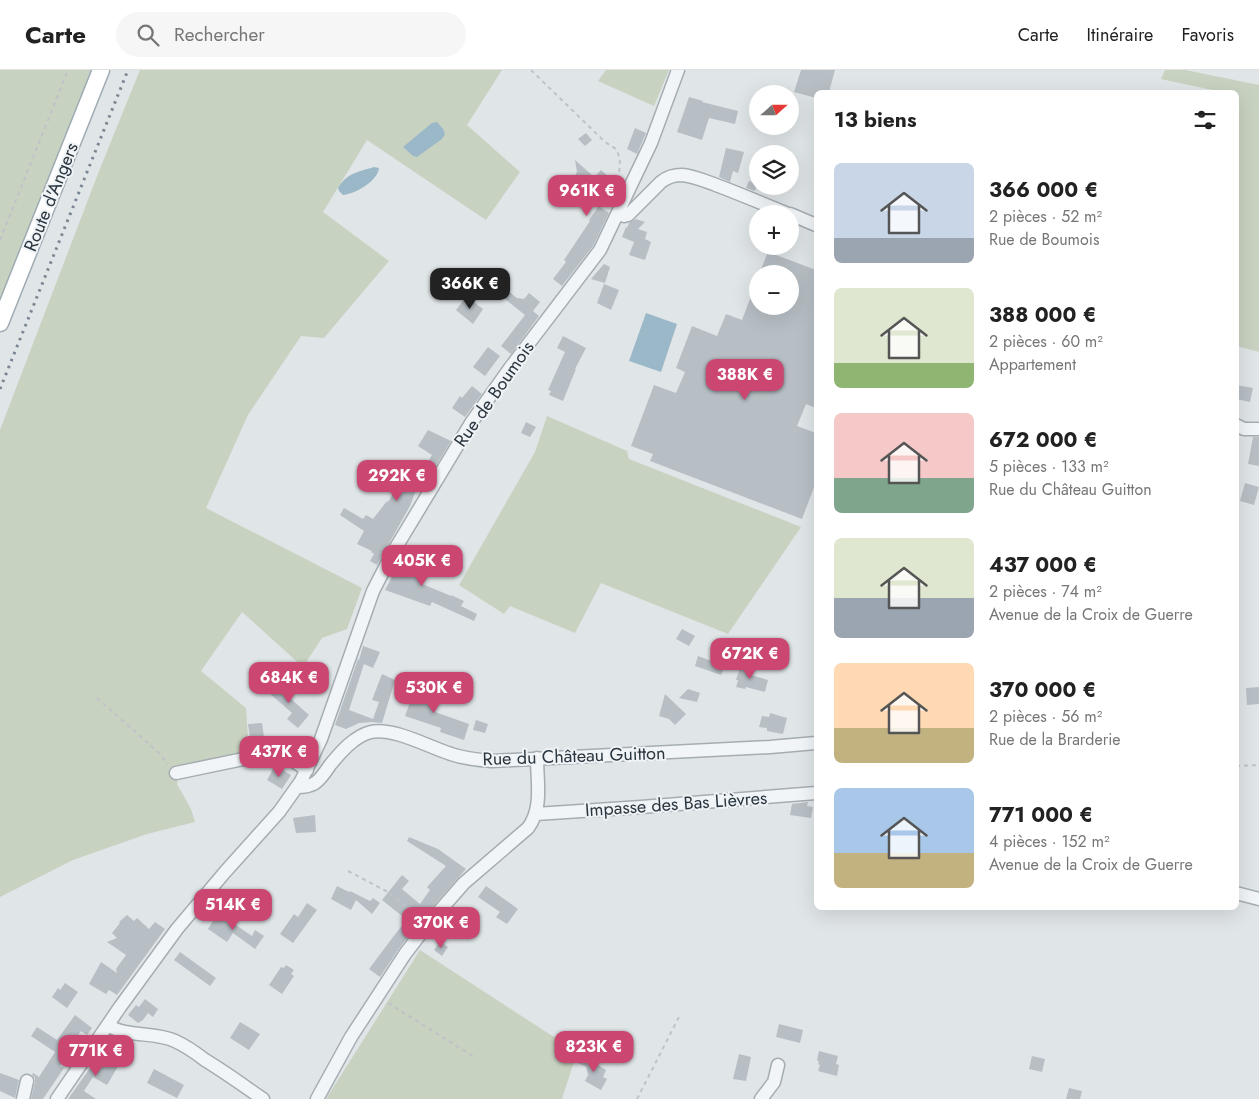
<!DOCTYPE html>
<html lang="fr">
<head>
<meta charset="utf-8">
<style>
	:root { --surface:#fff; --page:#f6f6f6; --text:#222; --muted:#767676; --line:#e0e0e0; --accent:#cb4771 }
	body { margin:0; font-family:Jost,sans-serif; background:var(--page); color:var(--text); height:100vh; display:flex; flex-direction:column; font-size:19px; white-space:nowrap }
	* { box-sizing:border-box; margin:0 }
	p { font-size:16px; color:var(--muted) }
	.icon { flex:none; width:28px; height:28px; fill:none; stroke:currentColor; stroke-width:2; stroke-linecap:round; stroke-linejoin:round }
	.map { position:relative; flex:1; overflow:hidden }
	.side { position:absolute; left:814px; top:20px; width:425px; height:820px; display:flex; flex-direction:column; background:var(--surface); border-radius:8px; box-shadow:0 5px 20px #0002 }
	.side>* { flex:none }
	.needle { width:32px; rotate:69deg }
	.fabs { position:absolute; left:749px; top:15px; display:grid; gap:10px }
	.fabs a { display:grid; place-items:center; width:50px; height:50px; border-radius:50%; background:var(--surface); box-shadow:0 5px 20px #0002; font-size:25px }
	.price { position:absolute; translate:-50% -42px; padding:0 11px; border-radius:10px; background:var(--accent); color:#fff; font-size:16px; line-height:32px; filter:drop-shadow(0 1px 2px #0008) }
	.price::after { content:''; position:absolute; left:50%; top:30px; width:15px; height:11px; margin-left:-8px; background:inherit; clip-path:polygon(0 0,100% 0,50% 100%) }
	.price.current { background:#222; color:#fff }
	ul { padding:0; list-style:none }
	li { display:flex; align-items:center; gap:15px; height:125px; padding:0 20px }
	li span { display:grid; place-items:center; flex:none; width:140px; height:100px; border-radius:8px; color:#555 }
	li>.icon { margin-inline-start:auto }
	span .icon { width:60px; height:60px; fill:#fffc; stroke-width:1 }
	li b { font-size:21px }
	h2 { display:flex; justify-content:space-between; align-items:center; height:60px; padding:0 20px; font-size:21px }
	header { display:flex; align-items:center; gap:30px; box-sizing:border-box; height:70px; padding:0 25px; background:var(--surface); border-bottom:1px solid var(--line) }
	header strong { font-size:24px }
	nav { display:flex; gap:28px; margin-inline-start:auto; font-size:18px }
	.search { width:350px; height:45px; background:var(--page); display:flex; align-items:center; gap:12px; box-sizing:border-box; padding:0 18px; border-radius:28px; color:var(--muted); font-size:19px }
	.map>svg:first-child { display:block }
	.green { fill:#c8d2c1 }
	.water { fill:#9bb8c8 }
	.building { fill:#b7bfc5 }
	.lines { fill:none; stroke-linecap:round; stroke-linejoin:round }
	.minor-casing { stroke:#a5adb2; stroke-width:15 }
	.major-casing { stroke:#9fabb4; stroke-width:19 }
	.path { stroke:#bec3c7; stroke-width:2; stroke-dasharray:4 4; stroke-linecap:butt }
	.minor { stroke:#f2f5f7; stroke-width:12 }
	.major { stroke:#fff; stroke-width:16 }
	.rail { stroke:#798792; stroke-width:3; stroke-dasharray:2.5 5; stroke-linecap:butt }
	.labels { text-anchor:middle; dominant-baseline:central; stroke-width:4; stroke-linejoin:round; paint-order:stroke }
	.street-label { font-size:18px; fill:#29353f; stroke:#eff3f6 }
</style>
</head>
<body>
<header>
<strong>Carte</strong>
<div class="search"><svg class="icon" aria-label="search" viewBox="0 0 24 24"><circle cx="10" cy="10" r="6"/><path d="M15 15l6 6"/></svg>Rechercher</div>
<nav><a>Carte</a><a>Itinéraire</a><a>Favoris</a></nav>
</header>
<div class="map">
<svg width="1259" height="1029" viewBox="0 0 1259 1029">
	<rect width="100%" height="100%" fill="#e0e5e8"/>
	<path class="green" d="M0 0H93L0 233Z
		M140 0H502L467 55 520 102 486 150 367 70 323 142 389 191 324 268 301 266 248 345 206 438 362 518 347 559 322 568 303 597 242 542 201 601 246 638 249 683 180 698 177 714 191 739 195 752 147 764 73 790 0 827V360L99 101Z
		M606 0H669L654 36 598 11Z
		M1165 0H1185L1259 15V282L1236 276V22H1222L1161 9Z
		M547 346 627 381 629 389 801 457 728 564 601 513 575 563 510 536 504 544 459 515 535 382Z
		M420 880 577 982 562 1029H326Z"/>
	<path class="water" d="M437 52 443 59 445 64 442 69 417 87 413 86 403 77 432 53Z
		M374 97 379 98C378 111 355 124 343 125L339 121 338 118C347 103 358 102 374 97Z
		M646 243 677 254 661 302 629 291Z"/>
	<path class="building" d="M801 0H835L829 22H816V28L794 22Z
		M689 27 703 31 702 32 738 41 735 54 709 48 702 70 677 62Z
		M635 58 646 63 637 84 627 79Z
		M586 63 592 70 585 76 578 69Z
		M726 78 744 82 738 103 733 101 730 112 719 107Z
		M575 90 594 107 601 100 611 109 614 121 600 137 609 143 593 176 562 216 553 209 566 192 564 190 590 151 589 150 598 137 569 116 577 102Z
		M749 111 757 114 755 121 746 118Z
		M636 149 645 152 638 159 647 162 645 169 651 172 645 190 629 185 634 172 622 167 626 157 627 158 629 153Z
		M768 182 816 200V338L806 334 797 356 816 363V412L802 449 650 391 653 384 631 376 654 315 676 323 685 302 676 298 692 256 717 266 726 244 742 250 757 210 758 236H790V204H759Z
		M604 194 610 197 605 213 591 209Z
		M604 214 619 220 611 240 597 233Z
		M500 215 517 228 524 229 529 223 540 232 533 241 539 246 511 284 501 276 525 245 495 221Z
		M465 228 469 232 470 230 473 233 474 232 483 239 473 254 456 240Z
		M563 266 586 278 575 299H576L563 331 549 325 551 321 548 320 565 282 557 278Z
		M488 277 500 286 485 306 473 297Z
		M1236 315 1253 318 1250 332 1236 329Z
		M472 316 482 324 465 347 452 338 460 326 462 328Z
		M526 352 536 357 530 367 521 363Z
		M428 360 451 371 420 422 416 420 410 436 377 495 370 491 374 484 371 482 372 481 357 474 364 461 340 445 344 438 363 449 366 445 373 449 387 431 388 432 401 411 404 413 410 398 420 405 432 385 418 376Z
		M1253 367H1259V396L1248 394Z
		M1245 413 1259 417 1254 435 1240 431Z
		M406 481 415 485 414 486 420 489 418 492 427 496 420 513 451 526V525L464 531 461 536 477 544 474 551 432 532 430 536 385 520Z
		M682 559 695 566 689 576 676 569Z
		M363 576 380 582 373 598 364 594 349 640 373 649 379 632 372 630 382 604 395 610 382 653 372 652 359 653 346 659 335 655 358 589 359 590Z
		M698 586 725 596 721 605 695 596Z
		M741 595 753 598 751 605 768 610 765 622 746 617 745 619 736 617 738 610H736Z
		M279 609 287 616 282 621 309 645 298 658 287 649 292 643 268 622Z
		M1259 617V634L1247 635 1246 618Z
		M415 618 441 627 435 642 469 654 464 670 440 662 441 658 405 646Z
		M688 619 700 623 697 632 679 628Z
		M665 624 686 644 675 655 669 649 659 646Z
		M770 643 787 648 783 664 767 661V658L759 657 762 646 769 647Z
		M476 650 488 654 485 663 473 660Z
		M262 653 265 674 250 668 248 654Z
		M273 699 281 703 283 700 291 705 282 719 267 710Z
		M808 732 807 736 813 737 811 748 790 745 792 734Z
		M315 745 316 762 296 763 293 748Z
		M409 767 438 779 466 799 422 849 398 880 380 907 369 899 396 863 407 850 382 830 402 805 409 811 402 819 420 834 430 820 427 817 446 796 407 771Z
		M337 816 349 822 350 821 370 831 373 828 380 833 372 844 356 830 351 840 331 829Z
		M486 816 518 839 507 854 496 847 500 842 478 827Z
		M307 833 317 840 293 873 280 864 294 844 298 847Z
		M218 843 252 866 255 860 264 866 255 879 233 863 227 872 208 859Z
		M127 845 134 851 137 848 149 859 155 852 165 859 117 925 109 920 106 924 89 914 101 892 117 903 116 899 126 885 107 872 117 868 112 863 120 853 119 852Z
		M440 872 448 877 442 886 434 880Z
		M180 882 216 908 210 916 174 890Z
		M286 895 294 900 291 904 294 906 282 924 269 915 281 897 284 898Z
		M65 913 78 922 67 938 52 927 58 918 60 920Z
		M145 929 158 939 153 947 148 943 143 950 138 953 128 945 136 935 139 937Z
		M75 945 92 958 87 965 81 961 69 978 71 980 60 996 64 998 43 1029H31L35 1012V1008L32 1005 33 1003 39 1007 55 982 31 966 37 957 57 970Z
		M240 952 260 964 249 980 230 968Z
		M779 954 803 960 800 973 776 967Z
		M819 981 838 986 836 994 839 995 837 1006 818 1001 820 995 818 994 819 992 817 990Z
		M105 983 120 993 107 1015 93 1007 84 1021 96 1029H68L93 994 97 997Z
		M739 984 751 987 746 1011 733 1009Z
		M583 985 606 1000 603 1007 607 1009 601 1020 585 1011 588 1005 586 997 578 993Z
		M1032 986 1045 989 1042 1002 1029 999Z
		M154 999 184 1015 177 1028 147 1013Z
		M0 1003 19 1010 15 1028 0 1021Z
		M1069 1018 1082 1021 1080 1029H1066Z"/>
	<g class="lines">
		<g class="minor-casing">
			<path id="minor" d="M618 143 624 146 628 145 661 112C667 107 674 105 682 105 694 106 705 111 716 115 740 124 764 134 788 144
				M790 144 816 155
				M1236 355 1244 359H1259
				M176 703 263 685 286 686 307 700
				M297 717C303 717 310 716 315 713 321 709 326 701 330 695 340 683 354 666 371 662 393 657 429 677 451 684 465 689 478 690 492 691L770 677 816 673
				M536 744 641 737 816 723
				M1236 823 1259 829
				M108 955C126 968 154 961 175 971 186 976 196 983 205 990 225 1002 244 1016 263 1029
				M23 1029 27 1011
				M57 1029 120 937 177 859 225 802 279 742 301 711 321 669 373 521 392 484 471 353 510 298 600 180 651 73 678 0
				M317 1029 351 967 405 884 428 854 464 813 528 758C543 738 537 712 537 688
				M761 1029 774 1012 778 995"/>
		</g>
		<g class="major-casing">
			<path id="major" d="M0 253 101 0"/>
		</g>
		<path class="path" d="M531 0 605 72 616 79 620 88 619 110
			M0 170 68 0
			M97 628 159 683 168 694
			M1236 696 1259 695
			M348 801 386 821 418 846
			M388 933 476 988
			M637 1029 680 945"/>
		<use href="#minor" class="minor"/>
		<use href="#major" class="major"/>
		<path class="rail" d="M0 319 128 0"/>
	</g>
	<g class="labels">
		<g class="street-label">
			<text transform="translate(51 127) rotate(-68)">Route d'Angers</text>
			<text transform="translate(494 324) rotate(-55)">Rue de Boumois</text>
			<text transform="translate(574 686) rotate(-2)">Rue du Château Guitton</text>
			<text transform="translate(676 734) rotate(-4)">Impasse des Bas Lièvres</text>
		</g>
	</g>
</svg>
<div class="fabs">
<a><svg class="needle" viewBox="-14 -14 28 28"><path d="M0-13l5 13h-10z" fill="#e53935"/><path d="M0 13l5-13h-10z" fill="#767676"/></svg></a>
<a><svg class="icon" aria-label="layers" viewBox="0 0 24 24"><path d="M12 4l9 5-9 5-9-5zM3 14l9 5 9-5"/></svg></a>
<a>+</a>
<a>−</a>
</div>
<b class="price" style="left:587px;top:147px">961K €</b>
<b class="price current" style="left:470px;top:240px">366K €</b>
<b class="price" style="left:745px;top:331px">388K €</b>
<b class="price" style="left:397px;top:432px">292K €</b>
<b class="price" style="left:422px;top:517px">405K €</b>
<b class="price" style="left:750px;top:610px">672K €</b>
<b class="price" style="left:289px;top:634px">684K €</b>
<b class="price" style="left:434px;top:644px">530K €</b>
<b class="price" style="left:279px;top:708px">437K €</b>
<b class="price" style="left:233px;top:861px">514K €</b>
<b class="price" style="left:441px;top:879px">370K €</b>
<b class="price" style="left:594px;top:1003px">823K €</b>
<b class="price" style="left:96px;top:1007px">771K €</b>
<section class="side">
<h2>13 biens<svg class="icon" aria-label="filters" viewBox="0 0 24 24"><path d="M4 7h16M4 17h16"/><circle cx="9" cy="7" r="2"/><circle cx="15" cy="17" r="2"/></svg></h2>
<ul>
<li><span style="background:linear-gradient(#c9d6e8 75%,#9aa5b1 0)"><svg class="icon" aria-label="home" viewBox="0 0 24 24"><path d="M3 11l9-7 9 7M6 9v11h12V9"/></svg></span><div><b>366 000 €</b><p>2 pièces · 52 m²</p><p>Rue de Boumois</p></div></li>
<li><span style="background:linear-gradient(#dfe7d0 75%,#8fb573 0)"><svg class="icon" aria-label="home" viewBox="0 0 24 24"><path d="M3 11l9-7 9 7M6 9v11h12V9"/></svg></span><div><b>388 000 €</b><p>2 pièces · 60 m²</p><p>Appartement</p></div></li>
<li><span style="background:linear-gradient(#f6c9c9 65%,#7fa58c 0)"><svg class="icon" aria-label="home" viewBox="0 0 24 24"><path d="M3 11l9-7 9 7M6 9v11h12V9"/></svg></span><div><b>672 000 €</b><p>5 pièces · 133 m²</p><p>Rue du Château Guitton</p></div></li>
<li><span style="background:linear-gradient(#dfe7d0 60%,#9aa5b1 0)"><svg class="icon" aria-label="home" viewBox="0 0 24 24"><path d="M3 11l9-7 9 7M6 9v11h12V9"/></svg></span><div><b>437 000 €</b><p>2 pièces · 74 m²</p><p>Avenue de la Croix de Guerre</p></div></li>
<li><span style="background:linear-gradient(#ffd9b3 65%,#c2b280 0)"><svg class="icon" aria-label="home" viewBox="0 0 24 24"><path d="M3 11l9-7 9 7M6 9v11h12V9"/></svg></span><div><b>370 000 €</b><p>2 pièces · 56 m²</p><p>Rue de la Brarderie</p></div></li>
<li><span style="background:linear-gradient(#a9c7e8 65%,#c2b280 0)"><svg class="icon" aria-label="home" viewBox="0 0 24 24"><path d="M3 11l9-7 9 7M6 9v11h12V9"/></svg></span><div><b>771 000 €</b><p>4 pièces · 152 m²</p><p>Avenue de la Croix de Guerre</p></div></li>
</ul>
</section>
</div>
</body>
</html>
